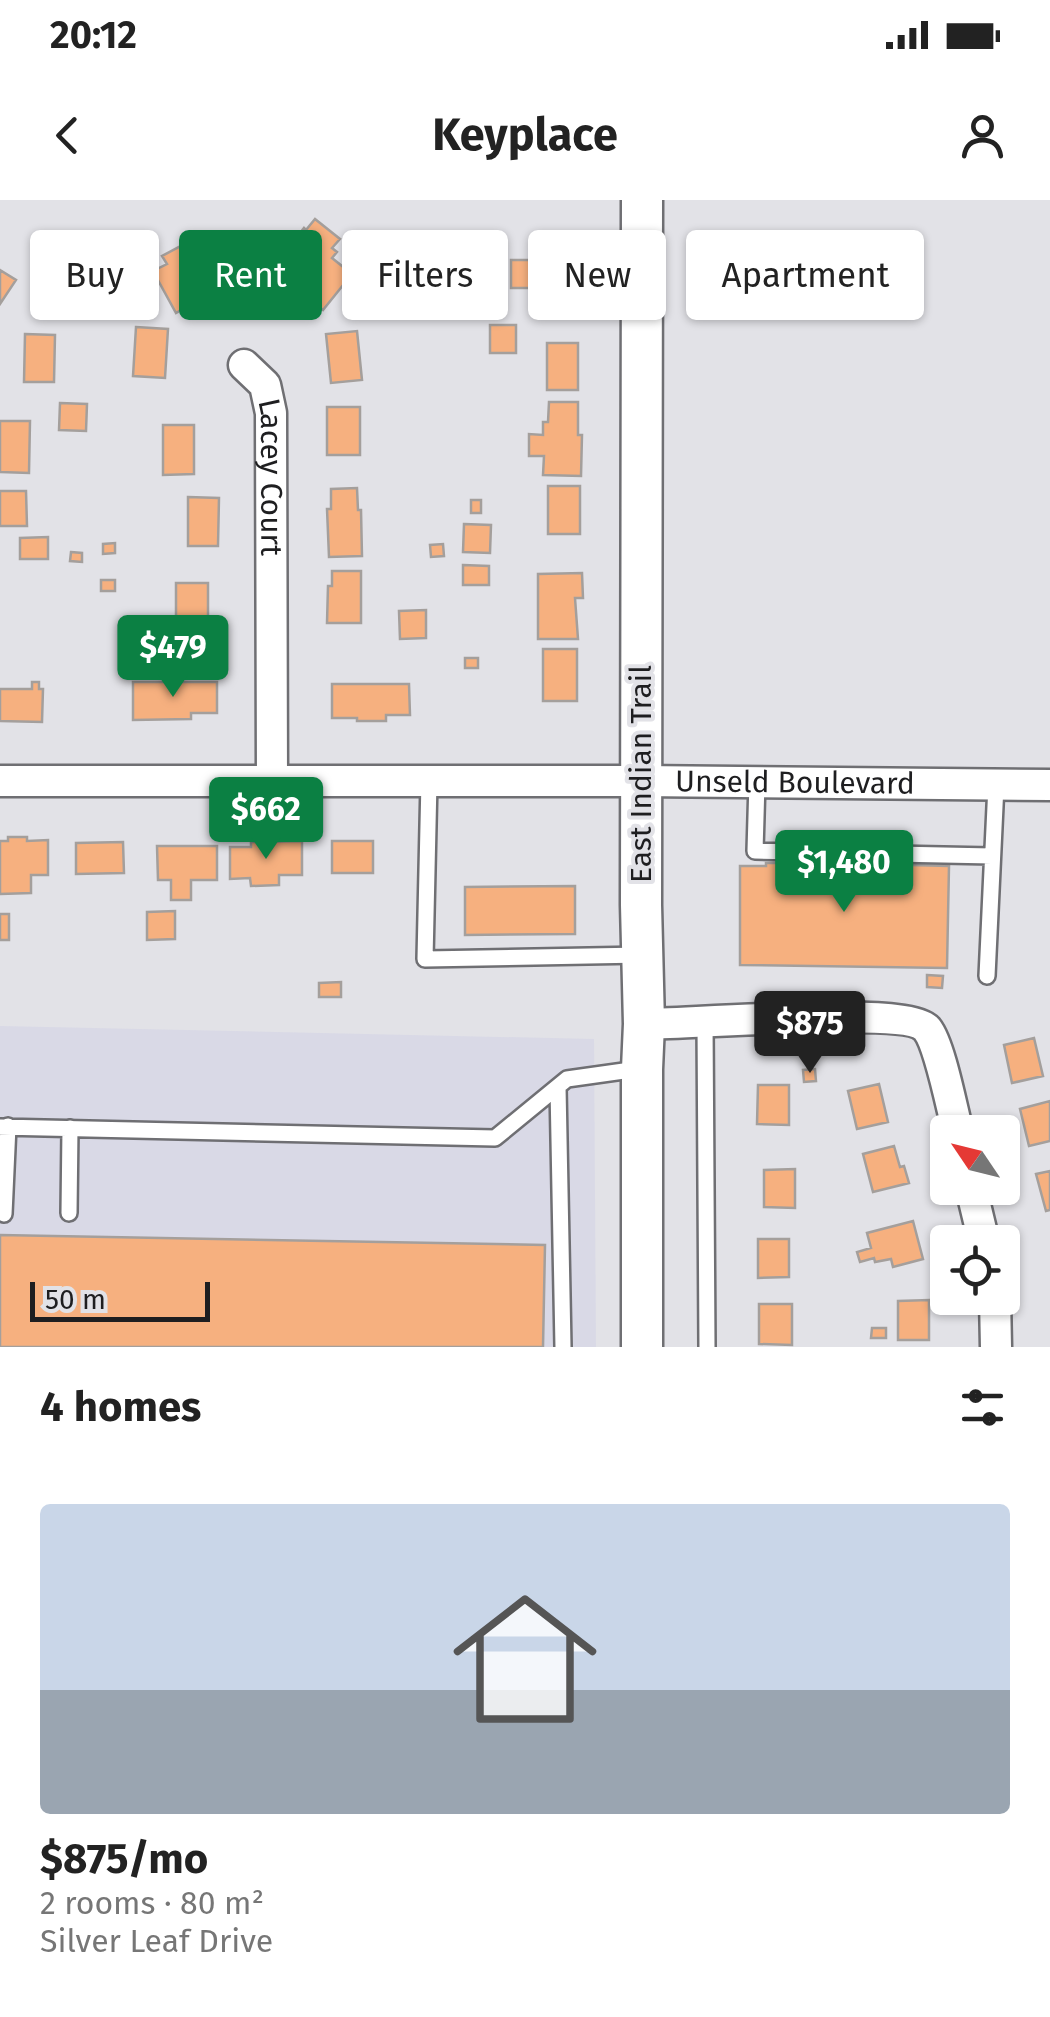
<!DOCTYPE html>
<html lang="en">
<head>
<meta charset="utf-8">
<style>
	:root { --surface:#fff; --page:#f6f6f6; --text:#222; --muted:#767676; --accent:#0b8043 }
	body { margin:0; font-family:"Fira Sans",sans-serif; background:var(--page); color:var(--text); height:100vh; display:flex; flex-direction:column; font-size:38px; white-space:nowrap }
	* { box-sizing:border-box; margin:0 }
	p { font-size:32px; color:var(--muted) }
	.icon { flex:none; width:55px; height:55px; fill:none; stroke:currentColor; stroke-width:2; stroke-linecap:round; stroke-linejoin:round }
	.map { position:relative; height:1147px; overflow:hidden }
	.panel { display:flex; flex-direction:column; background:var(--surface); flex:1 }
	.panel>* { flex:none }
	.banner { position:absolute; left:30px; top:30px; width:990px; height:90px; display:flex; gap:20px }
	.needle { width:65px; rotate:305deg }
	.buttons { position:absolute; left:930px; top:915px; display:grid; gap:20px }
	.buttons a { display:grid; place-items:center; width:90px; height:90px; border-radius:10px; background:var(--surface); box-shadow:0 2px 8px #0004; font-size:50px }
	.scale { position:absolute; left:30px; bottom:25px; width:180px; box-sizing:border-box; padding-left:10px; border:5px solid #1e1e20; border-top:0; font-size:28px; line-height:35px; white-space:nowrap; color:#1e1e20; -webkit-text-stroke:8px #e2e2e7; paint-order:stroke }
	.price { position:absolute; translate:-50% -85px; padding:0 22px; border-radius:10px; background:var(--accent); color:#fff; font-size:32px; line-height:65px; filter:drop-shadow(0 2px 5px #0008) }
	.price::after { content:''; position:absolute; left:50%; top:60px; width:30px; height:22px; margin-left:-15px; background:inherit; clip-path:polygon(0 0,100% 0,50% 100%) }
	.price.selected { background:#222; color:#fff }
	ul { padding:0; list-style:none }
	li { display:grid; align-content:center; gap:20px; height:530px; padding:0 40px }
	li span { display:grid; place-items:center; height:310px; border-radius:10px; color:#555 }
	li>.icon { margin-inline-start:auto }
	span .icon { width:180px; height:180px; fill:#fffc; stroke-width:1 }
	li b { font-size:42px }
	h2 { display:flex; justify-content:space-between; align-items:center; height:120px; padding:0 40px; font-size:42px }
	.chip { padding:0 35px; border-radius:10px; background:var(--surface); box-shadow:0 2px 8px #0004; font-size:35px; line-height:90px }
	.chip.selected { background:var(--accent); color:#fff }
	.status { display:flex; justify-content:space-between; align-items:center; height:70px; padding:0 50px; background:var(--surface); direction:ltr }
	.status svg { height:28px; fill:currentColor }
	header { display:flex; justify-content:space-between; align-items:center; height:130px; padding:0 40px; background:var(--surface); font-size:45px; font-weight:700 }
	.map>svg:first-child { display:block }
	.built { fill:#d9d9e6 }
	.building { fill:#f6b07f; stroke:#a49f9c; stroke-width:2.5 }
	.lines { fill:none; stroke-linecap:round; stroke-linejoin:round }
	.lane-casing { stroke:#6f6f73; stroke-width:20 }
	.street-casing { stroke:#6f6f73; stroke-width:35 }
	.secondary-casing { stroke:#6f6f73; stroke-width:45 }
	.lane { stroke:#fff; stroke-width:15 }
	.street { stroke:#fff; stroke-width:30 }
	.secondary { stroke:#fff; stroke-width:40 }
	.labels { text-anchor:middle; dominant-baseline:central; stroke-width:8; stroke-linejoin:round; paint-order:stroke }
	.street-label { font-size:30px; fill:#1e1e20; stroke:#e2e2e7 }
</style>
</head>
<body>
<div class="status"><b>20:12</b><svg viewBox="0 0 49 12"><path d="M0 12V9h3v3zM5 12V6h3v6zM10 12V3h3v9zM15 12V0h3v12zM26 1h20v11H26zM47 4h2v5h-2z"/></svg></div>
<header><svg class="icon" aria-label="back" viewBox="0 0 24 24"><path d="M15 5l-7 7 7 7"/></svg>Keyplace<svg class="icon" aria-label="person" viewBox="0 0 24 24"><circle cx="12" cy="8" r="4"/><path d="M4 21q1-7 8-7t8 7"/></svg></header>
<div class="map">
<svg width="1050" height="1147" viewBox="0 0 1050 1147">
	<rect width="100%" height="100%" fill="#e2e2e7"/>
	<path class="built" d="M0 826 594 839 596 1147H0Z"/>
	<path class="building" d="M315 19 340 39 332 48 337 52 332 58 352 74 323 110 301 93 305 88 296 81 289 91 268 74 304 28 306 30Z
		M192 40 211 75 195 84 202 98 176 113 153 71 167 64 162 56Z
		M535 46H574V67H581V85H574V110H536L537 88H511V60H535Z
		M0 70 16 80 0 104Z
		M490 125H516V153H490Z
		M136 127 168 129 165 178 133 176Z
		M357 131 362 180 331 183 326 134Z
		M25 134 55 135 54 182H24Z
		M547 143H578V190H547Z
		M549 202H578V235H582L581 276 543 275 544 256H529V234L543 235V222H548Z
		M60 203 87 204 86 231 59 230Z
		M327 207H360V255H327Z
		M0 221H30L29 273 0 272Z
		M163 225H194V274L163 275Z
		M548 286H580V334H548Z
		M357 288 358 310H361L362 356 329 357 327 309H331V289Z
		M0 291H26L27 326H0Z
		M188 297 219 298 218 346H188Z
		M471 300H481V313H471Z
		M464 324 491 325 490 353 463 352Z
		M48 337V359H20V338Z
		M115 343V353L103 354V344Z
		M443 344 444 356 431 357 430 345Z
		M71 352 82 353V362L70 361Z
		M463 365 489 366V385H463Z
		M332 371H361V423H327L328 386H332Z
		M582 373 583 398H575L578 439H538V374Z
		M101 380H115V391H101Z
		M176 383H208V429H176Z
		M426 410V438L400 439 399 411Z
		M543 449H577V501H543Z
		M465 458H478V468H465Z
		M32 482H39V489H43L42 522 0 521V489H32Z
		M133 482H217V513H191V519L133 520Z
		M332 484H409L410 515H386V521H357V518H332Z
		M8 637H27V641L48 640V675H31V693L0 694V641H8Z
		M302 641V675H279V685L251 686 250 678 230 679V647H251V642Z
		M332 641H373V673H332Z
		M123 642 124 673 76 674V643Z
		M157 646H217V680H191V700H171V680H158Z
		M766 663H792V665L833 663 949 666 947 768 740 765V666H766Z
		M575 686V734L465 735V687Z
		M175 711V739L147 740V712Z
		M0 714H9V740H0Z
		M927 775 943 776 942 788 927 787Z
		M341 782V797H319V783Z
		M1034 838 1043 876 1012 883 1004 845Z
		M815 869 816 881 804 882 803 870Z
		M879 884 888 922 857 929 848 891Z
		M758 885H789V925L757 924Z
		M1050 901V941L1029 946 1020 909Z
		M894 946 900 967 904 966 909 983 873 992 863 954Z
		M795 969V1008L764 1007V970Z
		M1050 971V1010L1046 1011 1036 974Z
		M913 1021 923 1059 893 1067 891 1059 875 1062 874 1058 860 1062 857 1052 871 1048 867 1033Z
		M0 1035 545 1045 543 1147H0Z
		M758 1039H789V1077L758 1078Z
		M929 1100V1140H898V1101Z
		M759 1104H792V1145L759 1144Z
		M872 1128H886V1138H871Z"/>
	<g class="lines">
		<g class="lane-casing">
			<path id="lane" d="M429 581 425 759 642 755
				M757 582 755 651 992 656
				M987 776 996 585
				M705 822 707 1147
				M558 887 563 1147
				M0 927 495 938 567 879 638 869
				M69 1013 70 928
				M4 1014 8 926"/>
		</g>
		<g class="street-casing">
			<g id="street">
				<path id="s1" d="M244 165 265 185 271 213 272 581"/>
				<path id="s2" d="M0 581H641L1050 585"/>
				<path d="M644 824C687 824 907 806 927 829 940 845 952 910 958 932"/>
				<path d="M971 988 984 1042"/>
				<path d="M995 1098 996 1147"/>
			</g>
		</g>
		<g class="secondary-casing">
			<path id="secondary" d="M642 0 641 705 644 824 642 869V1147"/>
		</g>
		<use href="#lane" class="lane"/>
		<use href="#street" class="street"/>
		<use href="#secondary" class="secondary"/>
	</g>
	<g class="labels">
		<g class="street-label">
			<text stroke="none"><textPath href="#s1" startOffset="122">Lacey Court</textPath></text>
			<text transform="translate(641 574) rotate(-90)">East Indian Trail</text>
			<text stroke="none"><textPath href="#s2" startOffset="795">Unseld Boulevard</textPath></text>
		</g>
	</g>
</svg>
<div class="buttons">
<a><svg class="needle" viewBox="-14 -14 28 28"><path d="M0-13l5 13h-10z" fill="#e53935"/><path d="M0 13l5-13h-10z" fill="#767676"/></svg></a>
<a><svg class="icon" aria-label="locate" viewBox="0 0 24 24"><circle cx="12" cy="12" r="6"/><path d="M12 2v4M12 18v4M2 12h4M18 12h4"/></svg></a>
</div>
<div class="scale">50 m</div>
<b class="price" style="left:173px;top:500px">$479</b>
<b class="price" style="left:266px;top:662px">$662</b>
<b class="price" style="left:844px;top:715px">$1,480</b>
<b class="price selected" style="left:810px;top:876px">$875</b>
<div class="banner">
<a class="chip">Buy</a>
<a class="chip selected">Rent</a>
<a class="chip">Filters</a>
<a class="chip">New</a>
<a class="chip">Apartment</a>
</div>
</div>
<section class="panel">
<h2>4 homes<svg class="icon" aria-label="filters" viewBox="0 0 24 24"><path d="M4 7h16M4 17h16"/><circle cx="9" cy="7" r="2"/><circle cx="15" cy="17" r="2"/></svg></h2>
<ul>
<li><span style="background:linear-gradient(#c9d6e8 60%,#9aa5b1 0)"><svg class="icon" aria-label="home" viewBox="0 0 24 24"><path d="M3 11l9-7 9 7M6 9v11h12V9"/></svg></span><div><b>$875/mo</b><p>2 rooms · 80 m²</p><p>Silver Leaf Drive</p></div></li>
</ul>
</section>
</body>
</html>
